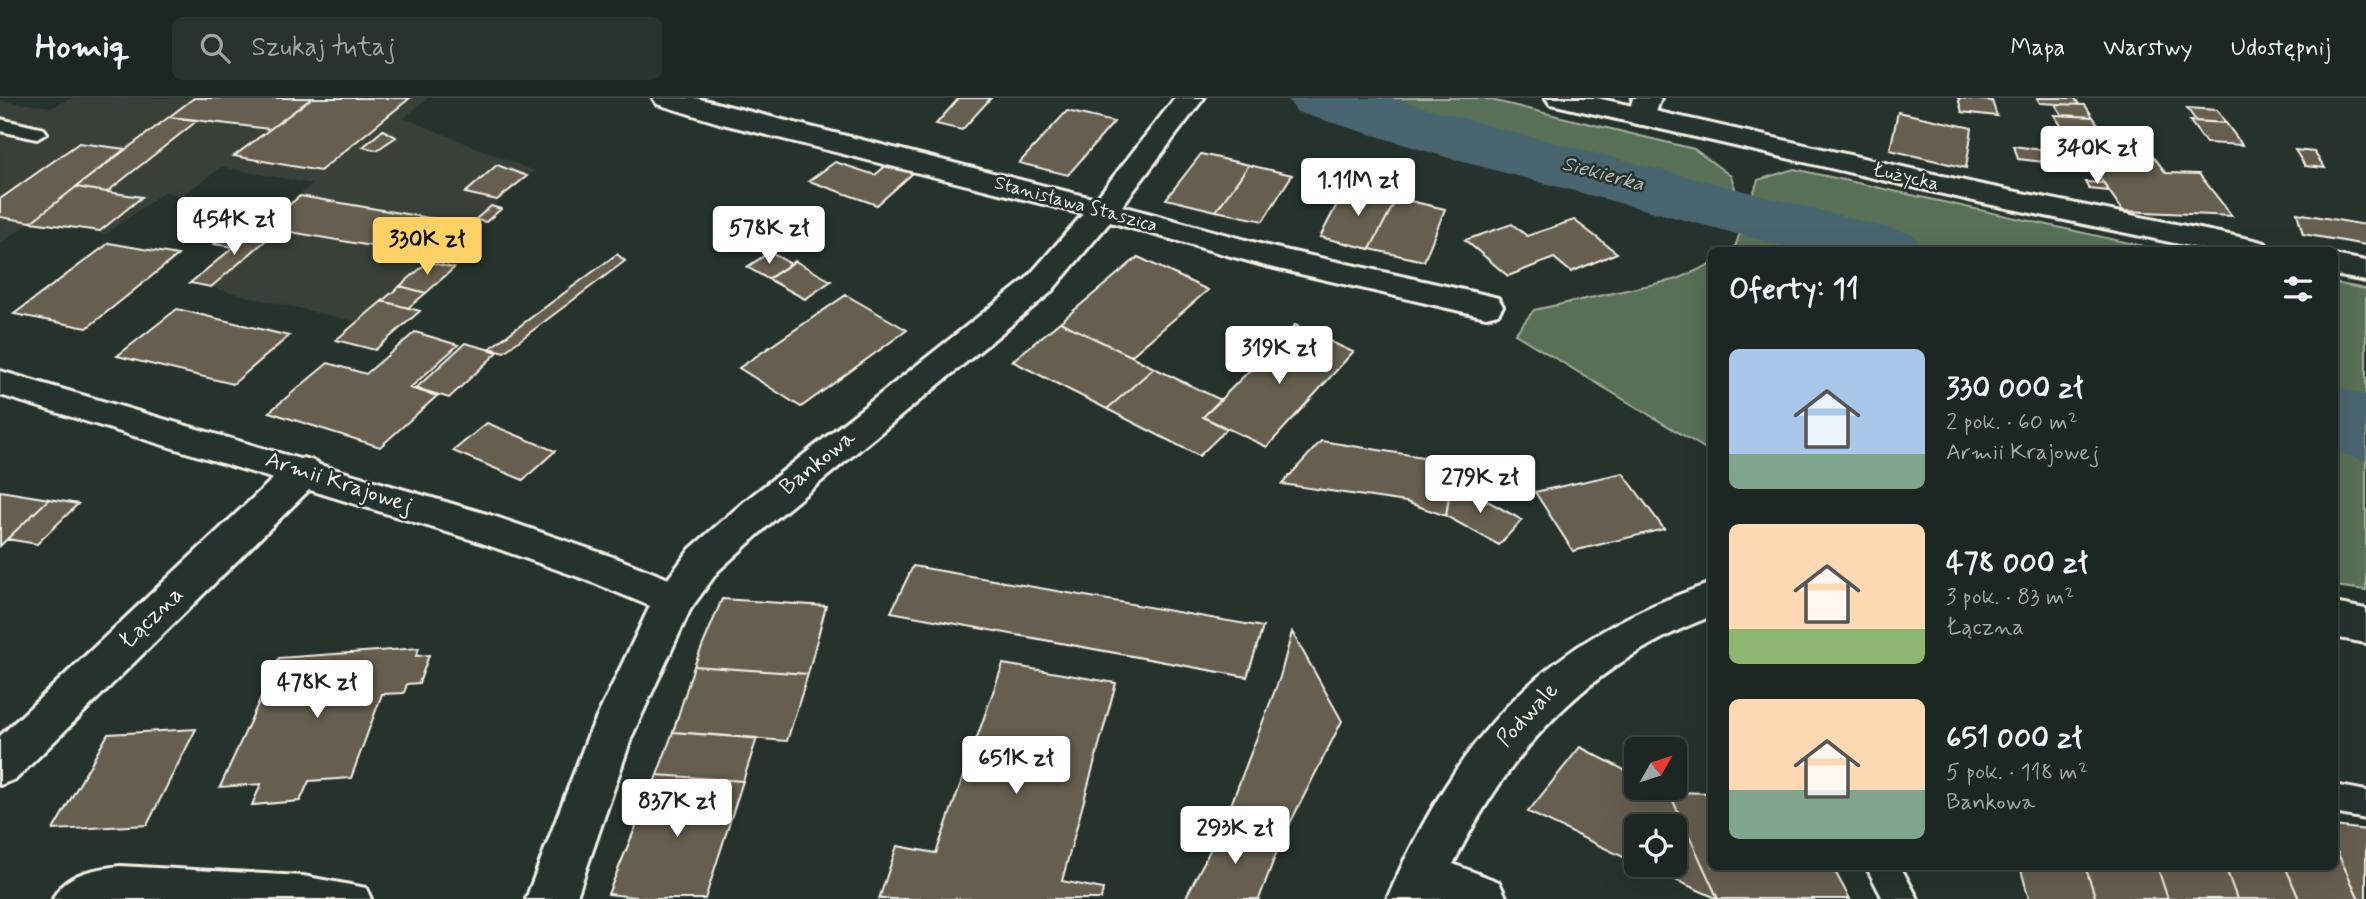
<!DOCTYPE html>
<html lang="pl">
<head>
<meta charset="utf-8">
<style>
	:root { --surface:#1c2622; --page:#29322f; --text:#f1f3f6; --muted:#a0a5a5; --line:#3a4340; --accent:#ffd166 }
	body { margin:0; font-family:Mynerve,sans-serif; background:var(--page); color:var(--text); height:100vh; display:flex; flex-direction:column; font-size:26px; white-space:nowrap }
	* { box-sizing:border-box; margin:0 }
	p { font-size:23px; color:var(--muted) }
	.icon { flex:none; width:38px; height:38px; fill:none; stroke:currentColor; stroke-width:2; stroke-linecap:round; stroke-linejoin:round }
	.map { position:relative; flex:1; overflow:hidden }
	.details { position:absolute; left:1708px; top:149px; width:630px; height:623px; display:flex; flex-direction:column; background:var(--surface); border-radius:10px; box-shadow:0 7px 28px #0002,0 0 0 2px var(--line) }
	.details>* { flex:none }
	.needle { width:46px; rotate:51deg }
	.controls { position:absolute; left:1624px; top:639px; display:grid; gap:14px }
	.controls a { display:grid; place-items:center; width:63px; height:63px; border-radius:10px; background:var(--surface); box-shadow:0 7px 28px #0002,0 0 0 2px var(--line); font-size:35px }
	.price { position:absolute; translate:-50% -60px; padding:0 16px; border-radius:7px; background:#fff; color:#222; font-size:23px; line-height:46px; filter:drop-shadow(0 2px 4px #0008) }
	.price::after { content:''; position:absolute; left:50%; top:42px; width:21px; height:16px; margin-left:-10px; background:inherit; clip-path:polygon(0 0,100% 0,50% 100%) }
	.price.selected { background:var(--accent); color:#111 }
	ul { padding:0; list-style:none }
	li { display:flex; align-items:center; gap:21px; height:175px; padding:0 21px }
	li span { display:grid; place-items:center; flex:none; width:196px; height:140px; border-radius:10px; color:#555 }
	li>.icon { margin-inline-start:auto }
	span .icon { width:84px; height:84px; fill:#fffc; stroke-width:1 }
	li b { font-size:30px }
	h2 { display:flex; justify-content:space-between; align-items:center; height:84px; padding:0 21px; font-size:30px }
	header { display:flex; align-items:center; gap:42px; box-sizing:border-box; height:98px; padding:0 35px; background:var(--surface); border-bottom:2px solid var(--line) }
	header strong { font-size:33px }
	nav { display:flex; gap:38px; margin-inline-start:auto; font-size:24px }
	.search { width:490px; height:63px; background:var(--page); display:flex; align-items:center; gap:18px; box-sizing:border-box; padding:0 24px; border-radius:10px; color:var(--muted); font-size:26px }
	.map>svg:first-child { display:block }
	.built { fill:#394037 }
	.green { fill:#587055; stroke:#a6b09e; stroke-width:2 }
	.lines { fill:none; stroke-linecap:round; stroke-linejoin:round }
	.river { fill:#49666f; fill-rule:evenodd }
	.building { fill:#665e4f; stroke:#f4f1e8; stroke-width:2 }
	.service-casing { stroke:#f4f1e8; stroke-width:6 }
	.minor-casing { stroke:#f4f1e8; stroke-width:6 }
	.tertiary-casing { stroke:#f4f1e8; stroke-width:6 }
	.secondary-casing { stroke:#f4f1e8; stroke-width:6 }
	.service { fill:#26332d; fill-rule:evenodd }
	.minor { fill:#26332d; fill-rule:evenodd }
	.tertiary { fill:#26332d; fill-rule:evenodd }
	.secondary { fill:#26332d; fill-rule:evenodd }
	.labels { text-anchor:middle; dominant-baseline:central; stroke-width:5; stroke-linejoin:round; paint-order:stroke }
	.far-street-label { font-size:19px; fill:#f4f1e8; stroke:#26332d }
	.far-water-label { font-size:21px; font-style:italic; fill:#b0b9b8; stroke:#26332d }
	.street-label { font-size:23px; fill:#f4f1e8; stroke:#26332d }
</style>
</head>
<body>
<header>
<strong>Homiq</strong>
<div class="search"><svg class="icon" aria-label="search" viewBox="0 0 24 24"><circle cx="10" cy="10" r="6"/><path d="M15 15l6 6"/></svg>Szukaj tutaj</div>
<nav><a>Mapa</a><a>Warstwy</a><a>Udostępnij</a></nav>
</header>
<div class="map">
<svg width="2366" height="801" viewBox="0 0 2366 801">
	<rect width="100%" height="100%" fill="#26332d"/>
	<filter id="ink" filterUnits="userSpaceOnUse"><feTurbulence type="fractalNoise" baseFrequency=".0143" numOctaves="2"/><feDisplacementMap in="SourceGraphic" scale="14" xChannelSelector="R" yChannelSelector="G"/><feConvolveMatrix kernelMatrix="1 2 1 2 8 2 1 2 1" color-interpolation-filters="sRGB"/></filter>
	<g filter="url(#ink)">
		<path class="built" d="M72 0H428L404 20 534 73 429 163 454 170 408 210 357 224 190 185 313 86 222 69 183 97 164 94 106 136 32 123 0 145V3L52 9Z"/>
		<path class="green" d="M1378 0H1483L1694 51 1731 78 1737 96Z
			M1794 71 2161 152H1734L1758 82Z
			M1711 166V354L1515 236 1534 212 1678 181Z
			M2335 185 2366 191V492L2335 488Z"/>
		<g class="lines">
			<path class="river" d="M1287 0H1392L1497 30 1913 136 1924 152H1798L1449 60 1297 14Z
				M2334 288 2366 297V363L2334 353Z"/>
		</g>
		<path class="building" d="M194 0H312L270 31 169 19Z
			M312 0H410L320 73 234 58Z
			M959 0H991L962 32 936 26Z
			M1958 0 1992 3 1997 18 1962 14Z
			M2037 0H2075L2079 7 2040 5Z
			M2055 6 2085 7 2093 19 2062 17Z
			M2187 10 2217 12 2226 25 2196 23Z
			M1067 13 1114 24 1068 77 1019 65Z
			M1898 14 1972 30 1966 70 1890 52Z
			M2054 17 2093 19 2101 31 2062 29Z
			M169 19 198 22 107 94 76 89Z
			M2190 23 2226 25 2242 47 2206 45Z
			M383 32 396 39 377 52 363 49Z
			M2072 40 2141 42 2166 75 2199 76 2232 118 2123 113Z
			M79 45 125 51 31 124 0 119V101Z
			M2014 48 2050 53 2054 65 2018 61Z
			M2295 52 2314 54 2325 70 2305 68Z
			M1201 56 1249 67 1216 113 1166 101Z
			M835 64 875 77 888 66 913 75 877 107 809 83Z
			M497 67 527 78 497 102 465 95Z
			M1249 67 1292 77 1263 123 1216 113Z
			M2085 84 2104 85 2109 93 2089 91Z
			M76 89 107 94 142 99 100 133 31 124Z
			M1346 89 1397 100 1370 151 1320 139Z
			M300 98 423 119 388 151 262 129Z
			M1397 100 1445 111 1424 163 1370 151Z
			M491 108 501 111 486 124 475 122Z
			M2297 115 2366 127V147L2303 136Z
			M423 119 469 126 435 159 388 151Z
			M1574 122 1617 155 1571 174 1554 160 1508 178 1465 142 1512 126 1527 138Z
			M240 125 258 129 234 149 214 146Z
			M258 129 278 132 211 189 190 185Z
			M109 145 178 157 87 230 14 216Z
			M770 154 791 166 768 181 747 169Z
			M617 156 625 163 504 254 490 250Z
			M1138 159 1208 192 1131 258 1060 224Z
			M795 163 831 183 805 201 768 181Z
			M428 164 454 170 426 195 400 188Z
			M400 188 426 195 408 210 382 203Z
			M846 197 907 232 801 309 739 270Z
			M382 203 420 213 375 252 336 242Z
			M177 211 289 238 233 286 117 258Z
			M1060 224 1131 258 1154 270 1107 311 1012 263Z
			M1295 227 1353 254 1267 349 1203 319Z
			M415 234 458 247 410 290 437 298 380 349 269 314 328 265 366 276Z
			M465 245 498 254 449 300 416 290Z
			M1154 270 1221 302 1203 319 1227 331 1199 358 1107 311Z
			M487 325 555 353 523 382 453 353Z
			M1321 343 1455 364 1446 418 1406 404 1282 386Z
			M1623 375 1664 431 1573 453 1535 394Z
			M1451 383 1522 422 1499 447 1446 418Z
			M0 393 49 401 0 448Z
			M49 401 78 406 37 446 7 441Z
			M913 468 1263 529 1247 579 891 514Z
			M722 501 826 508 808 576 694 568Z
			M1292 534 1342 623 1280 745 1224 725 1280 579Z
			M419 550 416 558 429 557 419 585 407 586 404 595 382 596 351 680 309 683 300 703 252 707 261 686 220 689 279 560Z
			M1003 566 1116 585 1062 783 1103 791 1101 801H879L897 748 936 755Z
			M694 568 808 576 787 643 673 634Z
			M196 631 147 727 53 732 108 636Z
			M673 634 757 640 743 683 657 677Z
			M1580 649 1636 678V690H1660L1669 694 1718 801 1640 766H1675V728H1636V765L1528 714Z
			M657 677 743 683 705 801H652L608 796Z
			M1669 694 1712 695V768H1832L1850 801H1718Z
			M1224 725 1280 745 1259 801H1185Z
			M2334 728 2366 732V801H2359L2334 747Z
			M2334 747 2359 801H2299L2285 768H2334Z
			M2020 768H2085L2096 801H2029Z
			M2085 768H2157L2168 801H2096Z
			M2157 768H2225L2237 801H2168Z
			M2225 768H2285L2299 801H2237Z"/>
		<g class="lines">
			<g class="service-casing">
				<path id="service" d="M0 21 44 31 47 35 37 41 0 33Z
					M2334 687 2366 693V721L2334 715Z
					M120 768 303 778 366 790 371 801H53C64 775 95 771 120 768Z
					M1866 768H1900L1918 801H1883Z"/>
			</g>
			<g class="minor-casing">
				<path id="minor" d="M653 0H696L1096 101 1175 0H1204L1122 108 1271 149 1486 197 1498 200 1503 208 1498 216 1486 219 1266 168 1110 124 1050 195 773 423 718 473 689 513 674 517 659 513 653 501 690 451 745 403 1026 181 1083 116 719 25 657 6Z
					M1633 0H1661L1652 25 1642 27 1632 25 1628 19Z
					M304 360 317 364 323 374 317 384 16 681 0 687V638L291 364Z
					M1422 754 1499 784 1507 801H1424L1405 793 1398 777 1405 761Z"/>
			</g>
			<g class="tertiary-casing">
				<path id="tertiary" d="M1546 0H1597L1978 86 2254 142 2265 145 2270 152H2208L1978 104 1560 8 1550 6Z
					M2334 157 2366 163V183L2334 177Z"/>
			</g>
			<g class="secondary-casing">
				<path id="secondary" d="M0 273 490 417 616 460 689 489 695 501 632 638 576 801H526L588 638 650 508 587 482 476 443 0 297Z
					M1712 485V518C1575 570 1494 670 1437 801H1387C1458 639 1541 541 1712 485Z
					M2334 505 2366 511V545L2334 539Z"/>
			</g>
			<use href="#service" class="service"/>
			<use href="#minor" class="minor"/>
			<use href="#tertiary" class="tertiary"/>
			<use href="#secondary" class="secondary"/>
		</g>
	</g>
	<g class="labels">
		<g class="far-street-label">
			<text transform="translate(1906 79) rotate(13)">Łużycka</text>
			<text transform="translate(1076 106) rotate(15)">Stanisława Staszica</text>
		</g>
		<g class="far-water-label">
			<text transform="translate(1603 76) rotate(15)">Siekierka</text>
		</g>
		<g class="street-label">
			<text transform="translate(818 365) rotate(-39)">Bankowa</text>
			<text transform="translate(339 385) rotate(18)">Armii Krajowej</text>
			<text transform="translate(152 520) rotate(-44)">Łączna</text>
			<text transform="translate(1528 617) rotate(-47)">Podwale</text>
		</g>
	</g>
</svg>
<div class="controls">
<a><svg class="needle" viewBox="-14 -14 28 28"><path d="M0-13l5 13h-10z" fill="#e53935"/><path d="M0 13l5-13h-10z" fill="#a0a5a5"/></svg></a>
<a><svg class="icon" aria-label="locate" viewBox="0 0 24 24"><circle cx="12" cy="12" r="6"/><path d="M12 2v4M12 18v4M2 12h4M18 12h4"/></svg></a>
</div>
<b class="price" style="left:2097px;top:88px">340K zł</b>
<b class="price" style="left:1358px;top:120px">1.11M zł</b>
<b class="price" style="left:234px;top:159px">454K zł</b>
<b class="price" style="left:769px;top:168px">578K zł</b>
<b class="price selected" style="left:427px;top:179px">330K zł</b>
<b class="price" style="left:1279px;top:288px">319K zł</b>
<b class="price" style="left:1480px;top:417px">279K zł</b>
<b class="price" style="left:317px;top:622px">478K zł</b>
<b class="price" style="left:1016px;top:698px">651K zł</b>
<b class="price" style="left:677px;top:741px">837K zł</b>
<b class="price" style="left:1235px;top:768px">293K zł</b>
<section class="details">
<h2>Oferty: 11<svg class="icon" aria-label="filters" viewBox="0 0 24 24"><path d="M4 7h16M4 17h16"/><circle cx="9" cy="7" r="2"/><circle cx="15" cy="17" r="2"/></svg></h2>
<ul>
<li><span style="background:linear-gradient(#a9c7e8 75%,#7fa58c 0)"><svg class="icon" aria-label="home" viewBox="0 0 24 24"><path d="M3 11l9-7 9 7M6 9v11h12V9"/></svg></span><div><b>330 000 zł</b><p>2 pok. · 60 m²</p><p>Armii Krajowej</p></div></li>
<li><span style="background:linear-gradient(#ffd9b3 75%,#8fb573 0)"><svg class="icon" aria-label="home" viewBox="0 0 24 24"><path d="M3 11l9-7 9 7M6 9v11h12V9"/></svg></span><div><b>478 000 zł</b><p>3 pok. · 83 m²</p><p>Łączna</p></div></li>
<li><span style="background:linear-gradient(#ffd9b3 65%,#7fa58c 0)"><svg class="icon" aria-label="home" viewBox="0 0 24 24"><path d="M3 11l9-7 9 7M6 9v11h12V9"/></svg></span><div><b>651 000 zł</b><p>5 pok. · 118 m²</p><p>Bankowa</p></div></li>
</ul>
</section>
</div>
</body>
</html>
